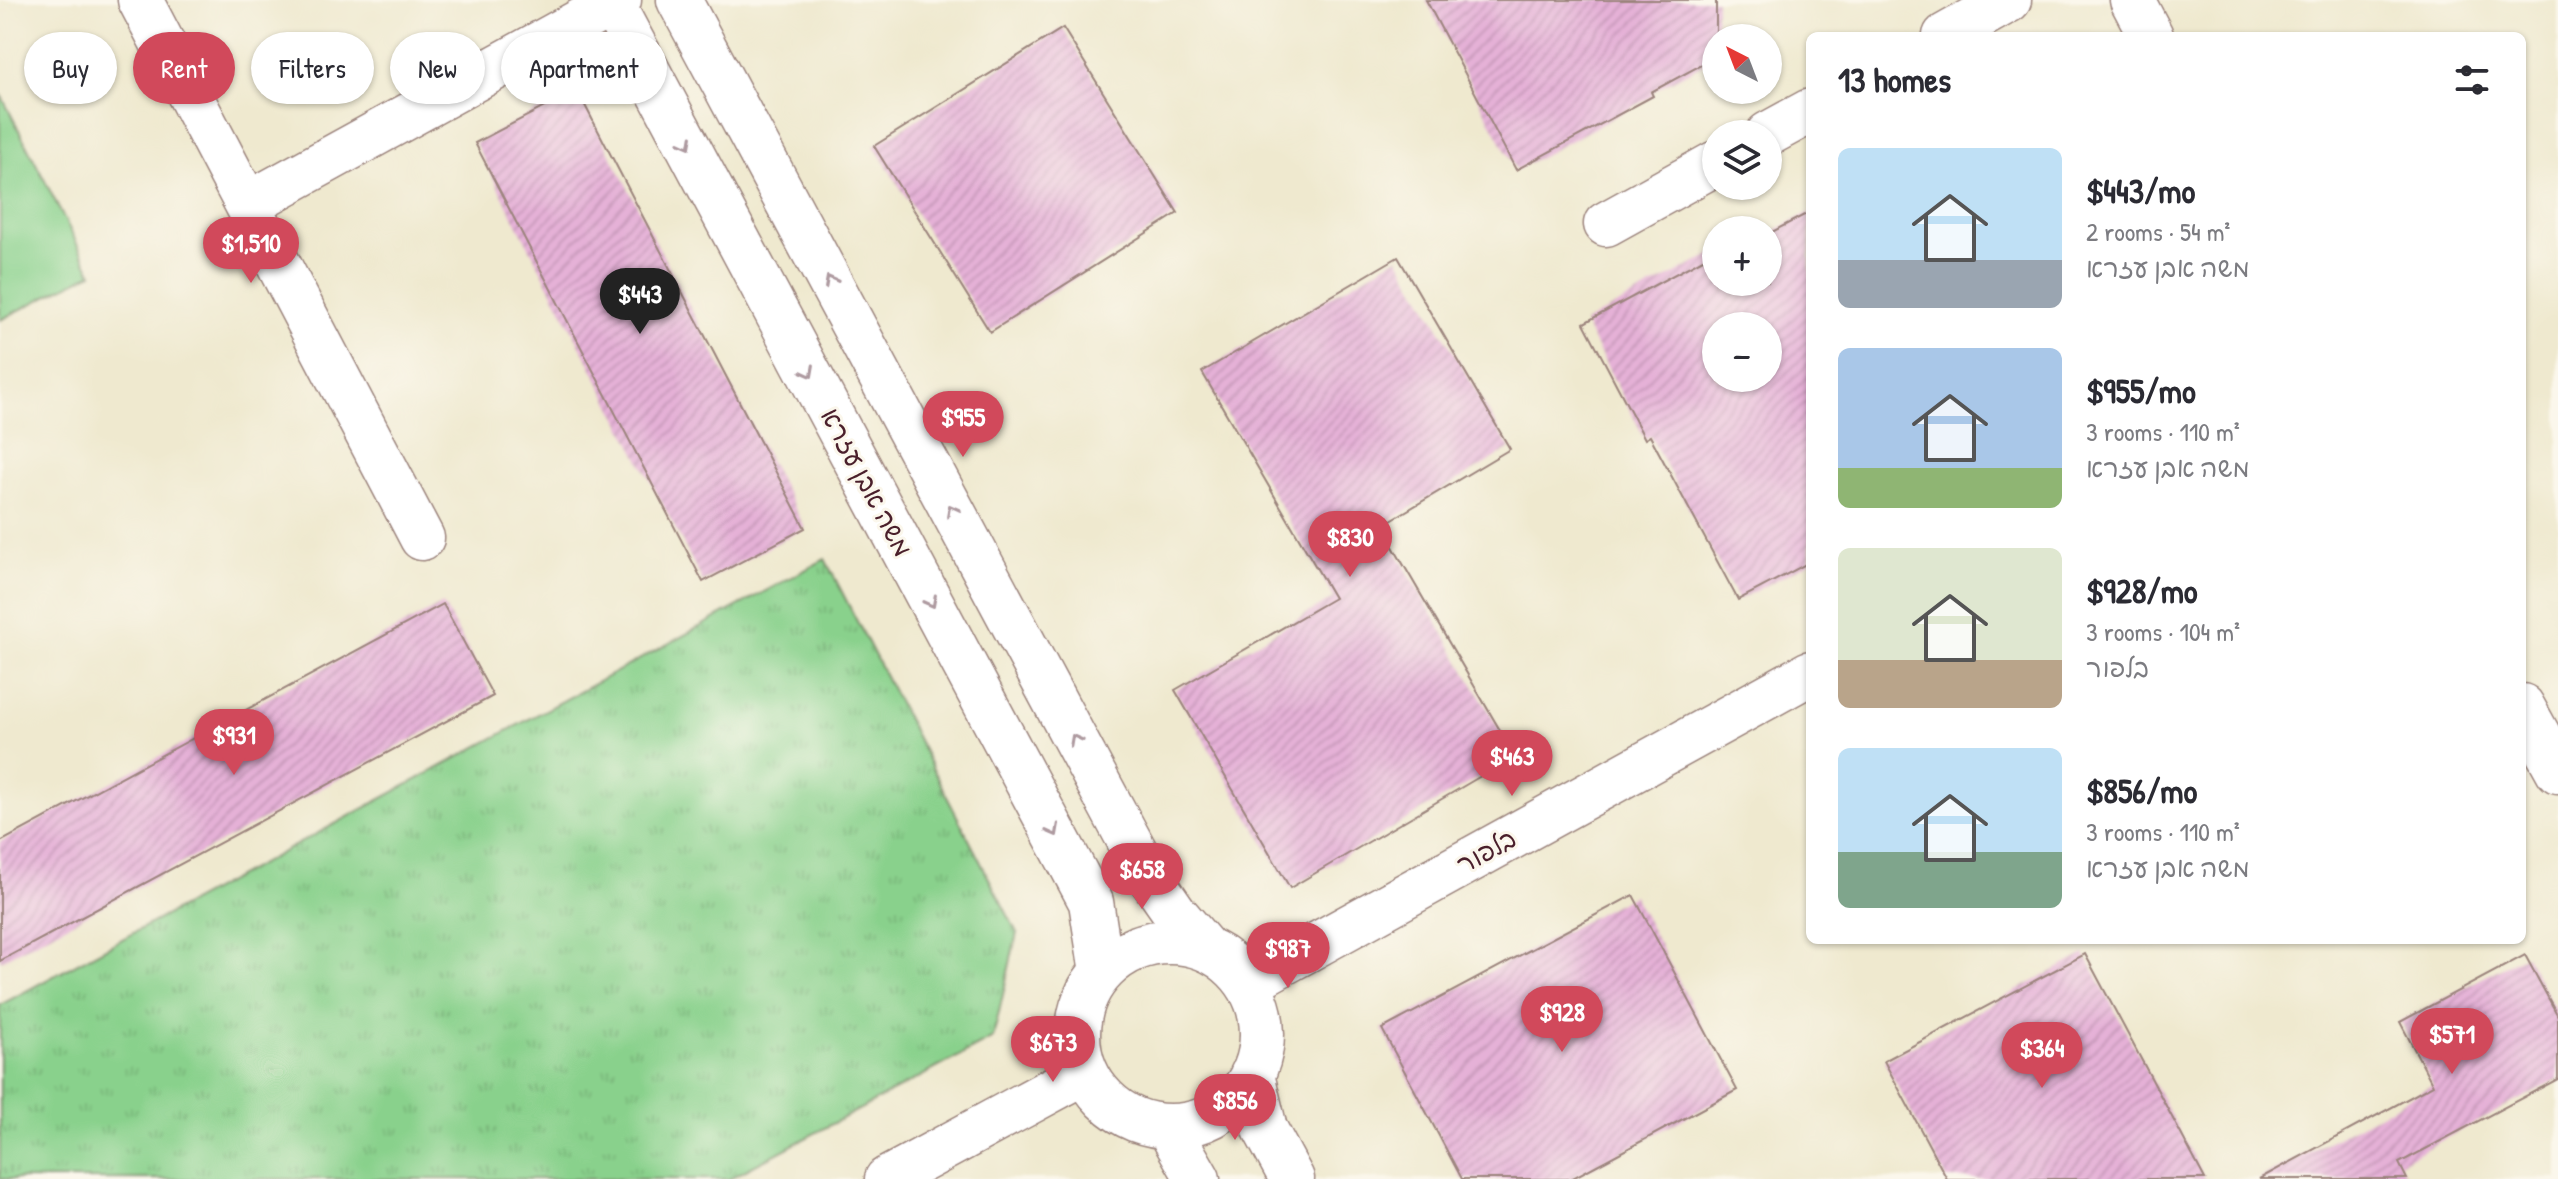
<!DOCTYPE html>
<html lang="en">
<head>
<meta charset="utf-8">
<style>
	:root { --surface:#fff; --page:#f2f2f3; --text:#2b2b33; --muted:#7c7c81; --accent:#d1495b }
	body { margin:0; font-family:"Patrick Hand","Playpen Sans Hebrew",sans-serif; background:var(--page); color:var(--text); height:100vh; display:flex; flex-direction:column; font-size:30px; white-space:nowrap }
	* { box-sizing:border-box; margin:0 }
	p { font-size:26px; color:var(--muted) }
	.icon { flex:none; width:44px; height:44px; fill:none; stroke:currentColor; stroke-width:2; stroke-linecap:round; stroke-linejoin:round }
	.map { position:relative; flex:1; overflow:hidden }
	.sheet { position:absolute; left:1806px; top:32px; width:720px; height:912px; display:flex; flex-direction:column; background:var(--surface); border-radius:12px; box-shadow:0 2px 6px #0004 }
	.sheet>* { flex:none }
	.guide { position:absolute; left:24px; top:32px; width:760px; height:72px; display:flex; gap:16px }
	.needle { width:52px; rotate:318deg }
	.tools { position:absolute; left:1702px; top:24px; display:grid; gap:16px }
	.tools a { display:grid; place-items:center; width:80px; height:80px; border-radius:50%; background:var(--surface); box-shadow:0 2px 6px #0004; font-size:40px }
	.price { position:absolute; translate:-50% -68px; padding:0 18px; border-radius:28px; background:var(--accent); color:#fff; font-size:26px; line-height:52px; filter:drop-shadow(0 2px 4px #0008) }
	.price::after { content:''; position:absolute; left:50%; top:48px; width:24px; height:18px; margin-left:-12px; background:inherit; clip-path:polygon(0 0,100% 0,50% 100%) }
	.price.current { background:#222; color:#fff }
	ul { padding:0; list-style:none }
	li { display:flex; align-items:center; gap:24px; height:200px; padding:0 32px }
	li span { display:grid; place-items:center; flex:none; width:224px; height:160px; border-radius:12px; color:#555 }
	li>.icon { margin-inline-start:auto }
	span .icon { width:96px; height:96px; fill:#fffc; stroke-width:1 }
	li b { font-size:34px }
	h2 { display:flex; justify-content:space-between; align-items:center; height:96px; padding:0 32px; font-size:34px }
	.pill { padding:0 28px; border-radius:36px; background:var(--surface); box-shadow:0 2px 6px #0004; font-size:28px; line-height:72px }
	.pill.current { background:var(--accent); color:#fff }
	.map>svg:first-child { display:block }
	.park { fill:url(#park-tufts); stroke:#6a785c; stroke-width:2 }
	.pitch { fill:#89d18c; stroke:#6a785c; stroke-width:2 }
	.building { fill:url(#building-hatch); fill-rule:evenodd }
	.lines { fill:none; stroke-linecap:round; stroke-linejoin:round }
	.minor-casing { stroke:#9c847d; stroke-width:47 }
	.minor { stroke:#fff; stroke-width:44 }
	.oneway { stroke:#ae9aa0 }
	.labels { text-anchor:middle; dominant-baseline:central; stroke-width:6; stroke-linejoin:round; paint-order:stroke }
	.street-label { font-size:26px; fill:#4a1f2b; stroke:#fbf7ec }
</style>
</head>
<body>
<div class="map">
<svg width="2558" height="1179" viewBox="0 0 2558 1179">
	<defs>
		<pattern id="park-tufts" width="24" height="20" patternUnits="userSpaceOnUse" patternTransform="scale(2)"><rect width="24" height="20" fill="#89d18c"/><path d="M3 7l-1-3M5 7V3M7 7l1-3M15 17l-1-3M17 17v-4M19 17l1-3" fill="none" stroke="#78b379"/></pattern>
		<pattern id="building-hatch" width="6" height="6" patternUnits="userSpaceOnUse" patternTransform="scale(2)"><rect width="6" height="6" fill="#e5b1d7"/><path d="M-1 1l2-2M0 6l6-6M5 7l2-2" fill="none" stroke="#c698b9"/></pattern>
	</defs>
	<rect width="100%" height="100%" fill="#fbf7ec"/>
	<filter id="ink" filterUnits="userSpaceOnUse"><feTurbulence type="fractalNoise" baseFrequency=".0125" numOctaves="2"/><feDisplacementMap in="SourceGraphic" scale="16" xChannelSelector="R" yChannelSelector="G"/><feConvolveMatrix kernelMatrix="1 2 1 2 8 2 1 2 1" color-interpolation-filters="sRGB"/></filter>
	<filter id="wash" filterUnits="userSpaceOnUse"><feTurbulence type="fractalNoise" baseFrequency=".006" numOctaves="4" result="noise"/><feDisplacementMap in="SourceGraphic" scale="32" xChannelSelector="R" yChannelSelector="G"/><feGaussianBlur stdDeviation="1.8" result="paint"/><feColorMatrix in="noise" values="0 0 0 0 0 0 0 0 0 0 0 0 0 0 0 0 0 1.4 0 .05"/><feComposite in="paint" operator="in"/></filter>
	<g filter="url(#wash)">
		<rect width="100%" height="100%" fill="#efe9cf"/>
		<path class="park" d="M825 559 1017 933 993 1038 729 1179H0V1005Z"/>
		<path class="pitch" d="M0 93 92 273 0 320Z"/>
		<g id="blocks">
			<path class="building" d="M1426 0H1716V57L1651 92 1653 96 1516 170Z
				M1063 28 1178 213 990 332 874 146Z
				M577 90 805 528 703 582 475 143Z
				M1810 212V562L1738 600 1650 436 1645 439 1584 323 1716 252V282H1768V234ZM1716 326H1768V378H1716Z
				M1398 257 1510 449 1381 526 1515 756 1290 888 1175 690 1334 598 1202 372Z
				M443 604 493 696 0 961V842Z
				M1633 895 1737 1090 1571 1179H1462L1382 1029Z
				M2085 954 2205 1179H1947L1884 1061Z
				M2525 955 2558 1016V1079L2399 1163 2407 1179H2259L2433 1085 2400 1022Z"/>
		</g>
	</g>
	<g filter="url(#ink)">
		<use href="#blocks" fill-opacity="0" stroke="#9c847d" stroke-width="2"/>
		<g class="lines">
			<g class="minor-casing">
				<path id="minor" d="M140 0 422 538
					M610 0 1091 902 1102 972
					M679 0 1145 870 1175 913 1205 948
					M2132 0 2151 36
					M1945 36 2009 0
					M1768 134 1810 111
					M248 204 619 0
					M1606 224 1716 163
					M2522 706 2558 771
					M1078 1034a92 92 0 1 1 184 0a92 92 0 1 1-184 0Z
					M1247 983 1810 673
					M1252 1075 1265 1129 1292 1179
					M1168 1127 1198 1179
					M887 1179 1085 1072"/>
			</g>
			<use href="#minor" class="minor"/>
		</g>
		<defs><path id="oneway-chevron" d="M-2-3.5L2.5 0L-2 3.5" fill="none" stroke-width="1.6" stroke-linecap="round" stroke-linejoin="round" transform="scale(2)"/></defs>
		<g class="oneway">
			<use href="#oneway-chevron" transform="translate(687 143) rotate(62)"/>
			<use href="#oneway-chevron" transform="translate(830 281) rotate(-118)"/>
			<use href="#oneway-chevron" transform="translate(809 372) rotate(62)"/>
			<use href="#oneway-chevron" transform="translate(952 510) rotate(-118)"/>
			<use href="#oneway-chevron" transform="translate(931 602) rotate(62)"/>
			<use href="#oneway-chevron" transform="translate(1075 740) rotate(-118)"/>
			<use href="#oneway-chevron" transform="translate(1054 831) rotate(62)"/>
		</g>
	</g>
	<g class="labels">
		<g class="street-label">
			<text transform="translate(867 482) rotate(62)">משה אבן עזרא</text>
			<text transform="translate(1486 851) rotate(-29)">בלפור</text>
		</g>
	</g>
</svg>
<div class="tools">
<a><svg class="needle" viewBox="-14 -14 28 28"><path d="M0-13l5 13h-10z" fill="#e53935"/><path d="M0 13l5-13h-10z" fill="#7c7c81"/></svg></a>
<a><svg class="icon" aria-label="layers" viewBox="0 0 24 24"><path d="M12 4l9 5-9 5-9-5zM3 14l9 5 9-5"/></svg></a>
<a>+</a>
<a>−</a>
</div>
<b class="price" style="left:251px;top:285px">$1,510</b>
<b class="price current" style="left:640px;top:336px">$443</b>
<b class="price" style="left:963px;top:459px">$955</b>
<b class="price" style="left:1350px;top:579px">$830</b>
<b class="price" style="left:234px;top:777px">$931</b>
<b class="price" style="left:1512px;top:798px">$463</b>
<b class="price" style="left:1142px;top:911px">$658</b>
<b class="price" style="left:1288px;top:990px">$987</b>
<b class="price" style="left:1562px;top:1054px">$928</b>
<b class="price" style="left:2452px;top:1076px">$571</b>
<b class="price" style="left:1053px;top:1084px">$673</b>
<b class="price" style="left:2042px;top:1090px">$364</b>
<b class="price" style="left:1235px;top:1142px">$856</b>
<div class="guide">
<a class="pill">Buy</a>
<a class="pill current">Rent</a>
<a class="pill">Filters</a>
<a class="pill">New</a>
<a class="pill">Apartment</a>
</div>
<section class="sheet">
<h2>13 homes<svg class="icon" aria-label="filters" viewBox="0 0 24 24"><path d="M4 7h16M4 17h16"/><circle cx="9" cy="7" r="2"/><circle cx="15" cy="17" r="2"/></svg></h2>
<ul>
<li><span style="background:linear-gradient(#bfe0f5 70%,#9aa5b1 0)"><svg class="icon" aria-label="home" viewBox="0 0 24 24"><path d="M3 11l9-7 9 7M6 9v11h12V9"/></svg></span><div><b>$443/mo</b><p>2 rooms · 54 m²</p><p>משה אבן עזרא</p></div></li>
<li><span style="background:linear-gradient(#a9c7e8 75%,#8fb573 0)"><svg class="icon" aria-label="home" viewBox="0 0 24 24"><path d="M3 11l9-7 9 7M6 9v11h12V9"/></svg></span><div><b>$955/mo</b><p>3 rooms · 110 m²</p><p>משה אבן עזרא</p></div></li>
<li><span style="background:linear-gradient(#dfe7d0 70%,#b9a48a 0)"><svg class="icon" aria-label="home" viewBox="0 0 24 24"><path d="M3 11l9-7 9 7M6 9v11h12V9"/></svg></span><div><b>$928/mo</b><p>3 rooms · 104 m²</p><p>בלפור</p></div></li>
<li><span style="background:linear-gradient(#bfe0f5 65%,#7fa58c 0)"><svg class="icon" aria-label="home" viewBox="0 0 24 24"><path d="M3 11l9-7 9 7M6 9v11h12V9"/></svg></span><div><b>$856/mo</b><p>3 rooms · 110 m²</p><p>משה אבן עזרא</p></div></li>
</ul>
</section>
</div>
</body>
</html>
